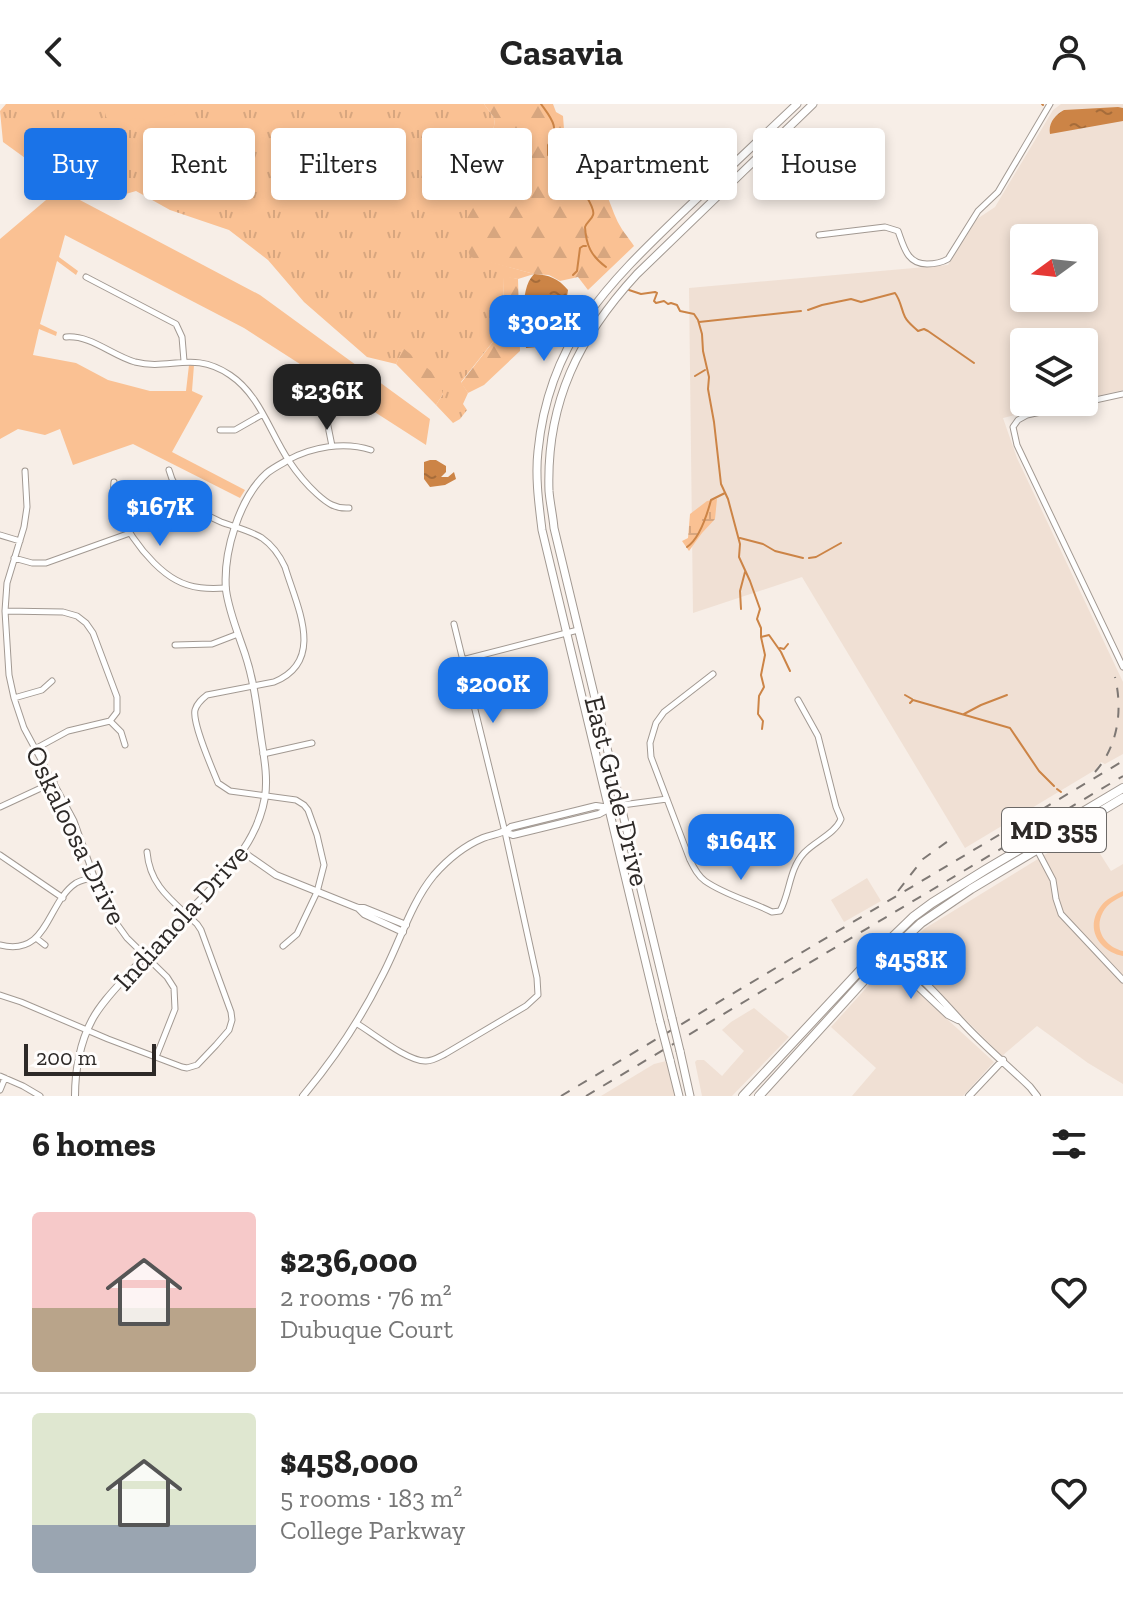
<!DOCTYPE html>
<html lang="en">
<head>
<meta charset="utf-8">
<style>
	:root { --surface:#fff; --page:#f6f6f6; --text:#222; --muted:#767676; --line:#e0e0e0; --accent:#1a73e8 }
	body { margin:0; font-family:"Zilla Slab",serif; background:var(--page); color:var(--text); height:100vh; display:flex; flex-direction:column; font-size:30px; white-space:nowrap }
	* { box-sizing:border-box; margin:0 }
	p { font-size:26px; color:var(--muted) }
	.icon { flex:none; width:44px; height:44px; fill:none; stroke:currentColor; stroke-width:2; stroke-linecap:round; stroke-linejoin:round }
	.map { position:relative; height:992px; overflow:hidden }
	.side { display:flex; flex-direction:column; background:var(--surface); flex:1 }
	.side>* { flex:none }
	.banner { position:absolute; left:24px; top:24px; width:1076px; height:72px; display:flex; gap:16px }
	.needle { width:52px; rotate:255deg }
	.controls { position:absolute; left:1010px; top:120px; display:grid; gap:16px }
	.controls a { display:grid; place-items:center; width:88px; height:88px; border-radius:8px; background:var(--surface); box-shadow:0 4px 12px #0003; font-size:40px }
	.scale { position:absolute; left:24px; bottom:20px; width:132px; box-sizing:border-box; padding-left:8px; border:4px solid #2d2927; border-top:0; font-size:22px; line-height:28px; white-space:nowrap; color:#2d2927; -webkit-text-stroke:6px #fffdfc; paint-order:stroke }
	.price { position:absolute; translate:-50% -68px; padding:0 18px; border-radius:16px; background:var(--accent); color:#fff; font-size:26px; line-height:52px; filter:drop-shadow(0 2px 4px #0008) }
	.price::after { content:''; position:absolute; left:50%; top:48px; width:24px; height:18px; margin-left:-12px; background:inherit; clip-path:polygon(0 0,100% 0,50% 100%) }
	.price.selected { background:#222; color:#fff }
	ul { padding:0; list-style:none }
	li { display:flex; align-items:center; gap:24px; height:200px; padding:0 32px }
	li+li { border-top:2px solid var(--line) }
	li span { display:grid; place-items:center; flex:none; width:224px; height:160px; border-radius:8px; color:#555 }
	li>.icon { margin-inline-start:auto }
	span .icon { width:96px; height:96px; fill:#fffc; stroke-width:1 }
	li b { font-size:34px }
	h2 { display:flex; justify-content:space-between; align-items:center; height:96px; padding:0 32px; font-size:34px }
	.chip { padding:0 28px; border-radius:8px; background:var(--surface); box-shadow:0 4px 12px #0003; font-size:28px; line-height:72px }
	.chip.selected { background:var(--accent); color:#fff }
	header { display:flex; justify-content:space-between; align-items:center; height:104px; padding:0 32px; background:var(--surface); font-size:36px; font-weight:700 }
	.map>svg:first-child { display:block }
	.built { fill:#f0e0d4; fill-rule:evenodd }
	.grass { fill:url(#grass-tufts) }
	.forest { fill:url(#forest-firs) }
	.wetland { fill:url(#wetland-marsh) }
	.green { fill:#fac193 }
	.water { fill:url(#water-ripples) }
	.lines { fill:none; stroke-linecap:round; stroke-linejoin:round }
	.stream { stroke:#cc8446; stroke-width:2 }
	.minor-casing { stroke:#a29992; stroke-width:7 }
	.tertiary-casing { stroke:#a29992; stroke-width:8 }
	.secondary-casing { stroke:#a29992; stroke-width:9 }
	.primary-casing { stroke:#a29992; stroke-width:10 }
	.minor { stroke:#fff; stroke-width:5 }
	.tertiary { stroke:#fff; stroke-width:6 }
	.secondary { stroke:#fff; stroke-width:7 }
	.primary { stroke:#fff; stroke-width:8 }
	.rail { stroke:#7e7874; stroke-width:2; stroke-dasharray:10 10; stroke-linecap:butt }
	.secondary-bridge-casing { stroke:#a29992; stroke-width:9; stroke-linecap:butt }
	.secondary-bridge { stroke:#fff; stroke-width:7 }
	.labels { text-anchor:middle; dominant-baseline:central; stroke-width:6; stroke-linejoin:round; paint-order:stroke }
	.shield { fill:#fffdfc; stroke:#6c6967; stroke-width:2 }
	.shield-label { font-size:26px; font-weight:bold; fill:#2d2927 }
	.street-label { font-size:28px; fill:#2d2927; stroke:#fffdfc }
</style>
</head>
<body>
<header><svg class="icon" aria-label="back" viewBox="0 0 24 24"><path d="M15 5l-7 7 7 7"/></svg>Casavia<svg class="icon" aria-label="person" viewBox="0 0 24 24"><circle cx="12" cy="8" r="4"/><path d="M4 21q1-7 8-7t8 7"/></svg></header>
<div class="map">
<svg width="1123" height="992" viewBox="0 0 1123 992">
	<defs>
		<pattern id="grass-tufts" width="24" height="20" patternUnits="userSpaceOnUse" patternTransform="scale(2)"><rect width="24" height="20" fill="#fac193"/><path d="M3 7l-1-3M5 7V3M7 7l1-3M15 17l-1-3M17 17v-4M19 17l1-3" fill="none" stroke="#d7a67f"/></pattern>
		<pattern id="forest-firs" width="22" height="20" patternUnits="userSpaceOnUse" patternTransform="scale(2)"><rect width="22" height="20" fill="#fac193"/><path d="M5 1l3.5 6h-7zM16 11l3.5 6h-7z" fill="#d7a67f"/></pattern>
		<pattern id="wetland-marsh" width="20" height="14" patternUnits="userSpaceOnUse" patternTransform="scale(2)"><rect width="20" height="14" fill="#fac193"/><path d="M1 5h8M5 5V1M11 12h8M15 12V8" fill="none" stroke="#d7a67f"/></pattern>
		<pattern id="water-ripples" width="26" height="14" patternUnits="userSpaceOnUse" patternTransform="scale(2)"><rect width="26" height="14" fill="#cc8446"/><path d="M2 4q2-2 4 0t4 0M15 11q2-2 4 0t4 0" fill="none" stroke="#a66c3a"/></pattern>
	</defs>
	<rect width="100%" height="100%" fill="#f7eee7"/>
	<path class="built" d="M1061 0H1123V286L1084 295V238H1024V298H1069L1003 314 1017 354 1123 578V650L1105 660 1101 658 1095 666 965 744 802 473 693 509 689 184 948 161 977 115 995 103 1053 6ZM1024 134H1084V194H1024Z
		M1085 726 1111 767 1123 760V980L1088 959 1037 922 1002 952 903 853V845L924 825Z
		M867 774 881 797 844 818 831 796Z
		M886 862H889L994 958 963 992H852L876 964 831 923Z
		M754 904 789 933 732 992H702L695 958 697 956H704L722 972 744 947 722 926 731 918Z
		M670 956 679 992H601L654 960Z"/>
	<path class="grass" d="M6 0H484L495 15 486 77 480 92 470 152 534 170 518 175 504 173 503 225 461 278 468 289 463 300 467 306 460 315 453 319 436 301 443 290 403 245 396 260 367 253 304 198 268 156 229 126 170 106 136 87 112 94 32 59 3 38 0 7Z"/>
	<path class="forest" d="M484 0H553L556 8 563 12 565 38 571 54C601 64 605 88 616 114 620 124 628 133 634 142L588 186 578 173 560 177 549 171 534 170 470 153 462 123 480 92 486 77 495 15Z
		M504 172 518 175 520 247 484 281 468 289 461 279 503 225Z
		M403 244 438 273 443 290 436 301 396 260Z"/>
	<path class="wetland" d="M717 395 715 415 702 429 689 447 682 437 688 434 690 410 707 397Z"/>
	<path class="green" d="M70 0H189L173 11 149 18 150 21 148 22 143 14 132 15 126 19H112L106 13 104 5C95 0 84 0 76 7L69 6Z
		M59 85 260 191 430 315 426 341 244 224 65 131 59 153 78 167 76 171 57 157 40 220 57 228 56 232 39 225 33 251 76 259 108 276 150 287H186L189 261H194L192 287 203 292 172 348 245 386 240 394 133 340 73 361 60 325 45 331 18 325 0 335V135Z
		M1123 787V792C1115 796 1107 800 1103 808 1093 826 1106 843 1123 847V852C1099 847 1084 824 1101 802 1106 795 1115 791 1123 787Z"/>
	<path class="water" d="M1118 3 1123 4V17L1050 30C1048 19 1055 11 1064 6Z
		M534 170C549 171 558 174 568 186 565 210 552 225 537 243L526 244C524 223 519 185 534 170Z
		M430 356H436L446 362V368L441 373H448L454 368 456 375 445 381 430 383 424 375V358Z"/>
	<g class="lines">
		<path class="stream" d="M541 0C551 14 561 24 548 41V51L565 60 572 57 575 59 573 74C578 79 596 104 593 111 592 115 587 118 585 123 586 141 591 152 606 163
			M1042 0 1043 1
			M573 171 577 167 580 144 583 142H586
			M629 186 641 190 655 188 657 189 654 197 656 199 664 197 668 200 671 199 677 201 680 207 694 210 698 216 702 230 703 247 709 273 708 285 714 318 721 380 728 395 740 440 739 453 750 477 760 505 757 515 761 524V533L765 551 761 571 764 583 759 592 758 610 763 617 762 625
			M808 206 822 201 851 195 861 198 895 189C901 197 901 205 905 213 908 219 913 222 918 227L924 225 928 227 974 259
			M699 218 801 207
			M695 272 705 266
			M740 434 763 440 775 447 803 454
			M687 443C699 435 707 411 711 396L725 389
			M809 454 816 453 841 439
			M741 505 740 487 745 468
			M761 533 769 531 781 548 790 567
			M780 544 784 545 788 540
			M905 591 912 595
			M910 599 913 596 1010 624 1039 667 1054 682
			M964 610 981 601 1007 591
			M1057 685 1061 688"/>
		<g class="minor-casing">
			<path id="minor" d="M819 131 885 123 898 127C904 143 907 160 927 160 935 160 941 159 948 155L978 107 998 88 1050 0
				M86 173 176 220 182 233 184 257
				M66 233C91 231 111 251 135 258 170 267 193 246 230 271 260 291 270 329 289 357 297 369 306 380 317 390 327 399 335 405 349 404
				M310 277 314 292 327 317 332 342
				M1123 290 1027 311 1018 316 1013 323 1017 341 1123 563
				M220 326H235L263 310
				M288 356C312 343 344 337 371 346
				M169 366C175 391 198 408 221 418 234 423 249 426 262 434 272 441 280 452 285 463 297 503 326 557 274 578L207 591C202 595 197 599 195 606 192 619 212 664 218 679L230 687 296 696 304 701 308 706 317 731 324 761 317 788 297 830 283 842
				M25 367 27 403 24 423 7 479 5 507 9 571 14 594 24 624 74 717 101 792 114 816 127 834 167 873 174 884 175 905 156 953
				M114 378C110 410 148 461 176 476 192 485 209 485 226 484
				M0 431 20 437
				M14 454 32 459H46L130 429
				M5 507 63 508 77 512 86 519 93 529 117 593V608L110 617 68 627 35 645
				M175 541 212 540 238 530
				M462 556 578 526
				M713 570 664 608 656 619 650 639 651 653 690 756C694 764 698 772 705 777 725 791 750 797 772 808L780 807C790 789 789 765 804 749 815 737 835 730 841 715L836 703 818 632 798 596
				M14 594 42 586 52 577
				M110 617 121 628 125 641
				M263 650 312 639
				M622 701 667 695
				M0 703 54 678
				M1033 738 1053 776 1056 795 1061 810 1123 876
				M0 751 63 794
				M36 834 45 841
				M0 841C49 853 46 799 76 779 81 776 88 775 94 773
				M0 891 21 898 108 935 182 963 187 964 197 961 216 941 229 926 232 916 231 908 201 826 197 820C173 797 150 783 147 748
				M356 919C373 929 408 958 426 957 433 957 439 953 445 950L526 902 538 891 537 874 505 728 454 520
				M0 972 23 982 40 992
				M0 986 5 974"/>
		</g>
		<g class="tertiary-casing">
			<path id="tertiary" d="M505 728 513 731 599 710 610 704 622 701
				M243 748 276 771 358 804H364L406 821
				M358 804 364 810 403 828
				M887 849C915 865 939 893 961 917 982 940 1007 961 1030 983L1037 992
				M889 851 891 858 898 864 948 911 958 916
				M75 992C75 967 80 938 92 916 102 897 120 880 134 864 158 839 182 814 206 790 233 761 258 734 265 693 268 673 264 653 261 633 257 604 254 577 245 550 238 529 229 508 226 486 223 449 239 394 267 369 273 364 281 360 288 356
				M303 992C333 956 360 916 381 874 399 841 410 800 434 771 448 755 464 742 483 734 493 730 503 730 511 723L596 702 610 704
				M969 992 1003 956"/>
		</g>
		<g class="secondary-casing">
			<path id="secondary" d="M672 914 554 424C553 412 550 399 549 387 546 298 579 233 637 170L813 0
				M660 918 542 426C539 401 535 373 538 347 549 235 609 179 686 105 723 70 760 35 797 0
				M680 947 690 992
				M670 956 679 992"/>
		</g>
		<g class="primary-casing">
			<path id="primary" d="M743 992 881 844 913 813 932 799 985 766 1123 684
				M759 992 888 850 921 819 971 785 1123 694"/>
		</g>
		<use href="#minor" class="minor"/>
		<use href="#tertiary" class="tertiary"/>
		<use href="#secondary" class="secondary"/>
		<use href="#primary" class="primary"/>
		<path class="rail" d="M1095 668C1118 642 1123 607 1115 573
			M898 787 923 755 951 735
			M561 992 1123 657
			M586 992 1123 672"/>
		<g class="secondary-bridge-casing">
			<path id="secondary-bridge" d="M672 914 680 947
				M660 918 670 956"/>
		</g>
		<use href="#secondary-bridge" class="secondary-bridge"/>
	</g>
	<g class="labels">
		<rect class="shield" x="1002" y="704" width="104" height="44" rx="6"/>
		<g class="shield-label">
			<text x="1054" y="726">MD 355</text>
		</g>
		<g class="street-label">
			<text transform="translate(617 687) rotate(76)">East Gude Drive</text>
			<text transform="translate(76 731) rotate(64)">Oskaloosa Drive</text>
			<text transform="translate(181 813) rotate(-48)">Indianola Drive</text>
		</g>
	</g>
</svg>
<div class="controls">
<a><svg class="needle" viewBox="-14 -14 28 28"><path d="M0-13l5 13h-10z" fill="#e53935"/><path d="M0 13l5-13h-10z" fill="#767676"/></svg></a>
<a><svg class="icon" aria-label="layers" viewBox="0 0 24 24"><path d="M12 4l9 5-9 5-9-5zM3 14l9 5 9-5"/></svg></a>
</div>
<div class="scale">200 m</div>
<b class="price" style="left:544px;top:259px">$302K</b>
<b class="price selected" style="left:327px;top:328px">$236K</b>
<b class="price" style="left:160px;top:444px">$167K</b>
<b class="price" style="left:493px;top:621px">$200K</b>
<b class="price" style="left:741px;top:778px">$164K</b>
<b class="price" style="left:911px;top:897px">$458K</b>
<div class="banner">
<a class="chip selected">Buy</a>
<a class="chip">Rent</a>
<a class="chip">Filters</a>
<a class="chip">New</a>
<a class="chip">Apartment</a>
<a class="chip">House</a>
</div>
</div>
<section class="side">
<h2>6 homes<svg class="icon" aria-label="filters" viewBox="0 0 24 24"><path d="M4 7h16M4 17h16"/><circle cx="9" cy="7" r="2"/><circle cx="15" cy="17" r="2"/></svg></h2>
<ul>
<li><span style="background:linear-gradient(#f6c9c9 60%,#b9a48a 0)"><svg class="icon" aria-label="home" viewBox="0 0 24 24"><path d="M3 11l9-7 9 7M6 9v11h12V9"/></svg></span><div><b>$236,000</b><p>2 rooms · 76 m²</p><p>Dubuque Court</p></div><svg class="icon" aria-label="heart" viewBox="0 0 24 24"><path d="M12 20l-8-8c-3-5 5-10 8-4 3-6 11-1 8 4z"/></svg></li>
<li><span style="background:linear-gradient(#dfe7d0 70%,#9aa5b1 0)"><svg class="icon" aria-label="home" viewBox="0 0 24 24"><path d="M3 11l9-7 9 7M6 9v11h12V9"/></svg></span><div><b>$458,000</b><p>5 rooms · 183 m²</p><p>College Parkway</p></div><svg class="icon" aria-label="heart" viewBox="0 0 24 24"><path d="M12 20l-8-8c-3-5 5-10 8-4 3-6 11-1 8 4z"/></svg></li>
</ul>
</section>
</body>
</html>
